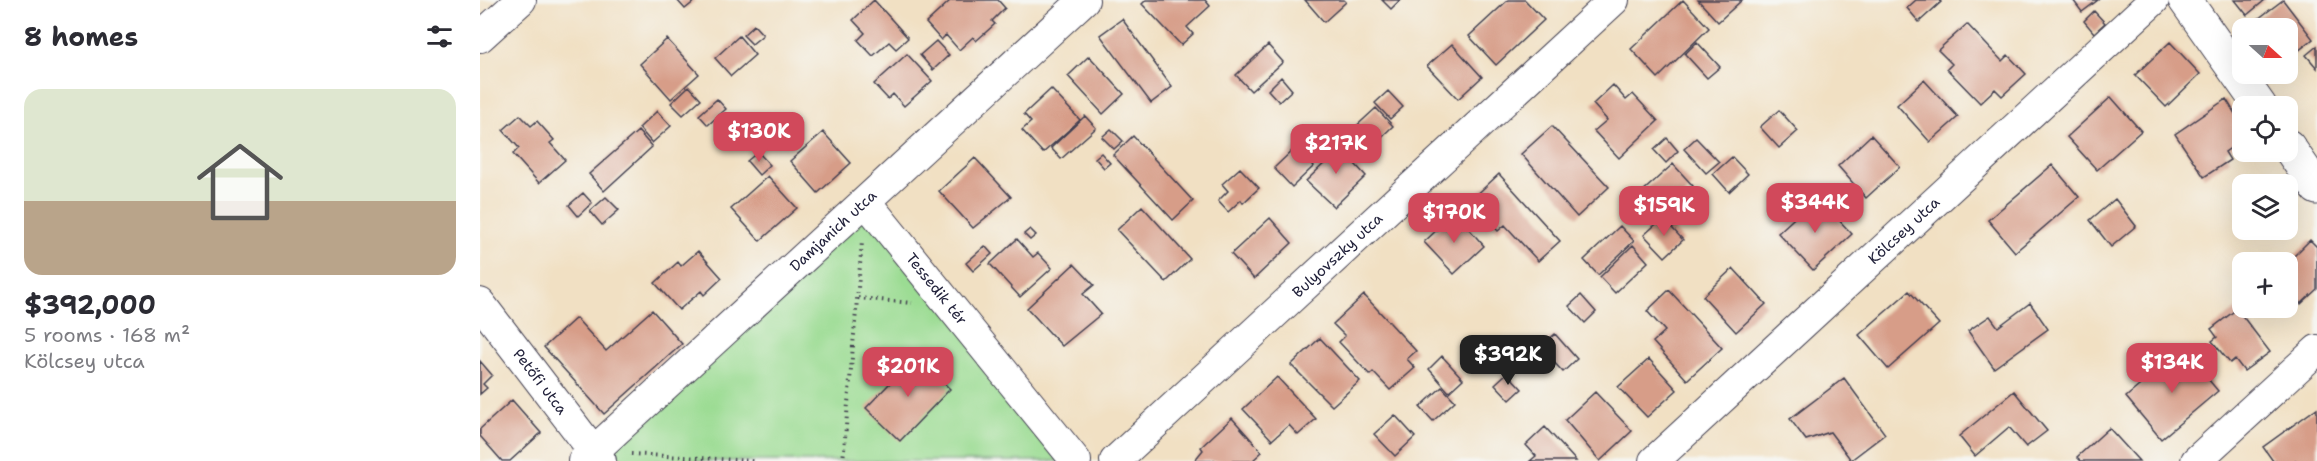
<!DOCTYPE html>
<html lang="en">
<head>
<meta charset="utf-8">
<style>
	:root { --surface:#fff; --page:#f2f2f3; --text:#2b2b33; --muted:#7c7c81; --line:#e1e1e2; --accent:#d1495b }
	body { margin:0; font-family:"Shantell Sans",sans-serif; background:var(--page); color:var(--text); height:100vh; display:flex; flex-direction:column; font-size:22px; white-space:nowrap }
	* { box-sizing:border-box; margin:0 }
	p { font-size:20px; color:var(--muted) }
	.icon { flex:none; width:33px; height:33px; fill:none; stroke:currentColor; stroke-width:2; stroke-linecap:round; stroke-linejoin:round }
	.map { position:relative; flex:1; overflow:hidden }
	.panel { display:flex; flex-direction:column; background:var(--surface); width:480px }
	.panel>* { flex:none }
	.needle { width:39px; rotate:111deg }
	.controls { position:absolute; left:1752px; top:18px; display:grid; gap:12px }
	.controls a { display:grid; place-items:center; width:66px; height:66px; border-radius:12px; background:var(--surface); box-shadow:0 6px 24px #0002; font-size:30px }
	.price { position:absolute; translate:-50% -51px; padding:0 14px; border-radius:12px; background:var(--accent); color:#fff; font-size:20px; line-height:39px; filter:drop-shadow(0 2px 3px #0008) }
	.price::after { content:''; position:absolute; left:50%; top:36px; width:18px; height:14px; margin-left:-9px; background:inherit; clip-path:polygon(0 0,100% 0,50% 100%) }
	.price.selected { background:#222; color:#fff }
	ul { padding:0; list-style:none }
	li { display:grid; align-content:center; gap:12px; height:318px; padding:0 24px }
	li+li { border-top:2px solid var(--line) }
	li span { display:grid; place-items:center; height:186px; border-radius:18px; color:#555 }
	li>.icon { margin-inline-start:auto }
	span .icon { width:108px; height:108px; fill:#fffc; stroke-width:1 }
	li b { font-size:26px }
	h2 { display:flex; justify-content:space-between; align-items:center; height:72px; padding:0 24px; font-size:26px }
	main { display:flex; flex:1; min-height:0 }
	.map>svg:first-child { display:block }
	.green { fill:#9bdc93; stroke:#5e7f67; stroke-width:1.5 }
	.building { fill:#d79d88 }
	.lines { fill:none; stroke-linecap:round; stroke-linejoin:round }
	.minor-casing { stroke:#413e4f; stroke-width:32 }
	.tertiary-casing { stroke:#413e4f; stroke-width:35 }
	.path { stroke:#413e4f; stroke-width:4; stroke-dasharray:1.5 4.5; stroke-linecap:butt }
	.minor { stroke:#fff; stroke-width:30 }
	.tertiary { stroke:#fff; stroke-width:33 }
	.labels { text-anchor:middle; dominant-baseline:central; stroke-width:6; stroke-linejoin:round; paint-order:stroke }
	.street-label { font-size:15px; fill:#22223b; stroke:#f6f6f2 }
</style>
</head>
<body>
<main>
<section class="panel">
<h2>8 homes<svg class="icon" aria-label="filters" viewBox="0 0 24 24"><path d="M4 7h16M4 17h16"/><circle cx="9" cy="7" r="2"/><circle cx="15" cy="17" r="2"/></svg></h2>
<ul>
<li><span style="background:linear-gradient(#dfe7d0 60%,#b9a48a 0)"><svg class="icon" aria-label="home" viewBox="0 0 24 24"><path d="M3 11l9-7 9 7M6 9v11h12V9"/></svg></span><div><b>$392,000</b><p>5 rooms · 168 m²</p><p>Kölcsey utca</p></div></li>
</ul>
</section>
<div class="map">
<svg width="1837" height="461" viewBox="0 0 1837 461">
	<rect width="100%" height="100%" fill="#f6f6f2"/>
	<filter id="ink" filterUnits="userSpaceOnUse"><feTurbulence type="fractalNoise" baseFrequency=".0167" numOctaves="2"/><feDisplacementMap in="SourceGraphic" scale="12" xChannelSelector="R" yChannelSelector="G"/><feConvolveMatrix kernelMatrix="1 2 1 2 8 2 1 2 1" color-interpolation-filters="sRGB"/></filter>
	<filter id="wash" filterUnits="userSpaceOnUse"><feTurbulence type="fractalNoise" baseFrequency=".008" numOctaves="4" result="noise"/><feDisplacementMap in="SourceGraphic" scale="24" xChannelSelector="R" yChannelSelector="G"/><feGaussianBlur stdDeviation="1.35" result="paint"/><feColorMatrix in="noise" values="0 0 0 0 0 0 0 0 0 0 0 0 0 0 0 0 0 1.4 0 .05"/><feComposite in="paint" operator="in"/></filter>
	<g filter="url(#wash)">
		<rect width="100%" height="100%" fill="#f1e0c3"/>
		<path class="green" d="M386 202 596 461H121Z"/>
		<g id="blocks">
			<path class="building" d="M197 0H216L205 9Z
				M394 0 428 38 416 49 409 42 393 56 378 40 385 33 373 20Z
				M471 0H518L525 8 512 21 515 24 496 41 493 37 479 50 466 35 461 40 446 23Z
				M666 0H725L730 6 707 27 713 34 701 45 662 4Z
				M825 0H864L866 2 844 22Z
				M902 0H920L911 9Z
				M1028 0H1045L1064 20 1016 65 989 36Z
				M1203 0 1229 28 1178 78 1151 49Z
				M1218 0H1262L1238 22Z
				M1436 0H1460L1461 2 1439 22 1427 8Z
				M1593 0H1618L1602 12Z
				M1755 0H1785L1767 15Z
				M1803 0 1833 39 1808 59V28H1766Z
				M1614 11 1625 23 1614 33 1604 21Z
				M642 19 692 87 671 103 620 35Z
				M1487 24 1522 61 1528 55 1546 74 1522 96 1515 89 1500 103 1467 69 1472 64 1458 50Z
				M274 25 283 35 272 44 263 35Z
				M259 36 275 55 251 76 235 58Z
				M187 39 219 74 191 99 160 64Z
				M456 41 469 55 453 70 440 55Z
				M1217 42 1240 67 1227 78 1205 54Z
				M1690 42 1720 74 1686 107 1655 75Z
				M972 44 1002 77 978 99 947 66Z
				M788 45 803 62 771 91 756 75Z
				M1837 46V68L1826 55Z
				M427 54 452 81 424 106 413 94 408 99 394 84Z
				M609 56 644 94 623 114 588 76Z
				M801 77 812 90 799 102 788 90Z
				M1444 80 1478 117 1450 142 1417 105Z
				M1133 85 1146 100 1153 94 1178 121 1139 158 1114 131 1127 120 1113 104Z
				M209 86 221 99 203 115 191 103Z
				M571 89 600 120 563 153 542 130 551 122 544 114Z
				M908 91 923 107 910 119 895 103Z
				M1631 97 1661 131 1617 170 1587 137Z
				M237 99 246 109 228 125 219 115Z
				M1746 99 1762 125V140L1745 152 1750 160 1724 177 1695 134Z
				M896 108 913 126 888 150 871 131Z
				M1299 110 1318 131 1299 148 1280 127Z
				M177 111 191 126 172 143 159 128Z
				M40 115 51 126 57 121 74 140 70 143 85 160 59 183 33 154 39 148 23 130Z
				M605 116 616 128 581 159 571 148Z
				M1072 126 1129 187 1097 217 1041 154Z
				M631 129 643 141 634 149 622 137Z
				M158 131 172 147 124 191 109 174Z
				M343 132 371 163 338 193 310 161Z
				M1391 135 1420 167 1386 198 1358 166Z
				M653 136 713 201 693 220 633 155Z
				M1187 138 1198 151 1186 163 1174 150Z
				M1216 138 1239 162 1226 173 1204 149Z
				M852 139 886 176 854 207 826 181 851 157 842 148Z
				M816 147 834 166 812 187 794 168Z
				M278 152 290 165 279 175 267 161Z
				M621 153 630 163 624 168 615 158Z
				M1252 157 1268 174 1249 192 1233 174Z
				M495 158 531 197 493 228 459 191Z
				M1193 164 1213 186 1172 224 1151 202Z
				M1572 165 1599 197 1535 252 1508 220Z
				M760 168 779 188 763 203 761 200 748 212 738 201 748 191 742 184Z
				M1019 174 1080 241 1058 261 1025 225 1018 231 990 201Z
				M288 176 317 208 280 241 251 209Z
				M103 193 112 203 98 216 89 205Z
				M126 197 139 210 122 225 110 211Z
				M1337 197 1372 234 1333 270 1298 233Z
				M1635 199 1656 226 1631 247 1610 220Z
				M662 206 710 259 686 282 637 230Z
				M975 213 1004 246 974 274 944 242Z
				M790 218 812 243 774 279 751 254Z
				M1183 218 1203 240 1185 257 1164 235Z
				M1140 226 1154 241 1118 275 1104 260Z
				M550 229 556 235 550 240 544 234Z
				M537 239 553 257 558 253 572 268 540 297 510 264Z
				M1830 240 1837 247V289L1821 304 1808 290V262Z
				M1153 245 1168 262 1135 293 1120 277Z
				M505 246 512 254 493 271 486 263Z
				M218 251 242 278 224 295 221 291 199 310 175 283 198 262 201 266Z
				M594 264 614 285 603 294 621 314 582 346 547 308Z
				M1253 268 1286 304 1256 332 1223 296Z
				M1189 290 1242 348 1207 380 1173 342 1185 331 1167 311Z
				M1429 291 1459 324 1408 369 1379 335Z
				M884 295 936 351 927 359 935 368 910 390 893 372 890 375 859 342 865 336 853 324Z
				M1101 295 1116 312 1105 323 1089 306Z
				M1550 303 1568 329 1514 368 1488 331 1510 316 1518 327Z
				M1757 309 1790 352 1764 371 1755 359 1750 363 1732 341 1737 337 1731 329Z
				M172 310 202 344 124 414 64 347 96 318 126 351Z
				M1075 334 1097 359 1083 372 1060 347Z
				M840 338 880 381 852 406 811 365Z
				M1703 349 1738 391 1681 439 1646 397Z
				M436 356 470 389 420 441 386 408Z
				M962 356 983 379 969 392 949 369Z
				M1169 359 1197 390 1167 417 1138 387Z
				M0 361 12 375 3 384 7 388 0 394Z
				M1027 373 1042 389 1030 400 1015 384Z
				M797 377 836 419 818 435 809 425 792 440 763 409Z
				M1364 378 1405 434 1371 460 1350 432 1326 440 1310 419Z
				M962 387 975 401 953 421 940 407Z
				M1534 391 1567 431 1546 447 1529 427 1495 456 1479 436Z
				M1115 392 1152 431 1120 461 1085 420Z
				M32 400 61 433 30 461H22L0 436V429Z
				M1837 408V461H1793L1783 447Z
				M915 415 935 437 915 456 894 434Z
				M752 418 782 452 772 461H714L723 450 721 447Z
				M1065 427 1096 461H1050L1056 456 1046 445Z
				M1629 428 1659 461H1601L1597 457Z"/>
		</g>
	</g>
	<g filter="url(#ink)">
		<use href="#blocks" fill-opacity="0" stroke="#413e4f" stroke-width="1.5"/>
		<g class="lines">
			<g class="minor-casing">
				<g id="minor">
					<path d="M0 37 41 0"/>
					<path id="s1" d="M386 202 596 461"/>
					<path id="s2" d="M0 303 121 461"/>
					<path id="s3" d="M103 461 604 0"/>
					<path id="s4" d="M635 461 1134 0"/>
					<path id="s5" d="M1174 461 1674 0"/>
					<path d="M1716 461 1837 350"/>
				</g>
			</g>
			<g class="tertiary-casing">
				<path id="tertiary" d="M1705 0 1780 106
					M1808 146 1837 188"/>
			</g>
			<path class="path" d="M378 298 432 303
				M151 454 273 461
				M363 461 382 242"/>
			<use href="#minor" class="minor"/>
			<use href="#tertiary" class="tertiary"/>
		</g>
	</g>
	<g class="labels">
		<g class="street-label">
			<text stroke="none"><textPath href="#s5" startOffset="340">Kölcsey utca</textPath></text>
			<text stroke="none"><textPath href="#s3" startOffset="340">Damjanich utca</textPath></text>
			<text stroke="none"><textPath href="#s4" startOffset="303">Bulyovszky utca</textPath></text>
			<text stroke="none"><textPath href="#s1" startOffset="112">Tessedik tér</textPath></text>
			<text stroke="none"><textPath href="#s2" startOffset="99">Petőfi utca</textPath></text>
		</g>
	</g>
</svg>
<div class="controls">
<a><svg class="needle" viewBox="-14 -14 28 28"><path d="M0-13l5 13h-10z" fill="#e53935"/><path d="M0 13l5-13h-10z" fill="#7c7c81"/></svg></a>
<a><svg class="icon" aria-label="locate" viewBox="0 0 24 24"><circle cx="12" cy="12" r="6"/><path d="M12 2v4M12 18v4M2 12h4M18 12h4"/></svg></a>
<a><svg class="icon" aria-label="layers" viewBox="0 0 24 24"><path d="M12 4l9 5-9 5-9-5zM3 14l9 5 9-5"/></svg></a>
<a>+</a>
</div>
<b class="price" style="left:279px;top:163px">$130K</b>
<b class="price" style="left:856px;top:175px">$217K</b>
<b class="price" style="left:1335px;top:234px">$344K</b>
<b class="price" style="left:1184px;top:237px">$159K</b>
<b class="price" style="left:974px;top:244px">$170K</b>
<b class="price selected" style="left:1028px;top:386px">$392K</b>
<b class="price" style="left:1692px;top:394px">$134K</b>
<b class="price" style="left:428px;top:398px">$201K</b>
</div>
</main>
</body>
</html>
